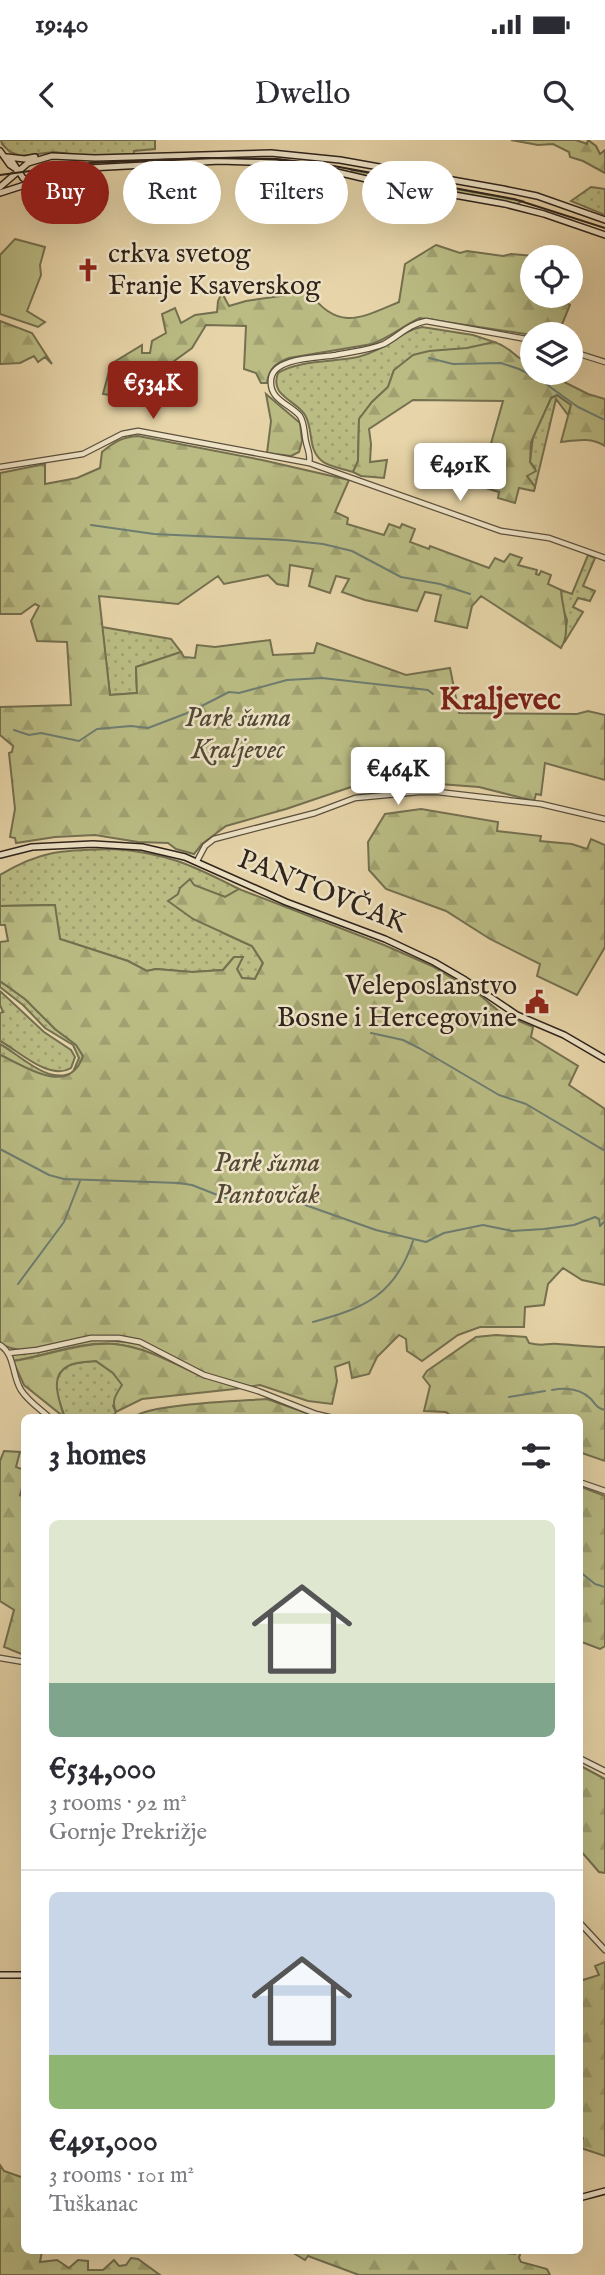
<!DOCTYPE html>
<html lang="en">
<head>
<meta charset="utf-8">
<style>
	:root { --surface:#fff; --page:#f7f7f7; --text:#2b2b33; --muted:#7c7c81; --line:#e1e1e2; --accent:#8f2418 }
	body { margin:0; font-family:"IM FELL English",serif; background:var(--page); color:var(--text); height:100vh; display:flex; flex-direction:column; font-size:26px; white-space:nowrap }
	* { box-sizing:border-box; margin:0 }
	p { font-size:23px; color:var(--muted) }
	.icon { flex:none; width:38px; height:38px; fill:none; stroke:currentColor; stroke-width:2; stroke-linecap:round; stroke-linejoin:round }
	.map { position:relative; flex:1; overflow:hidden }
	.sheet { position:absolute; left:21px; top:1274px; width:562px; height:840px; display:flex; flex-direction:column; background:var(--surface); border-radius:10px; box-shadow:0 7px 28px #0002 }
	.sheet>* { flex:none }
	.hud { position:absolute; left:21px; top:21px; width:564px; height:63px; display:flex; gap:14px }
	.controls { position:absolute; left:520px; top:105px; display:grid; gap:14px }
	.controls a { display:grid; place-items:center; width:63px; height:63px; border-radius:50%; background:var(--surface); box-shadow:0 7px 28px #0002; font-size:35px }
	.price { position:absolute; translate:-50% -60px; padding:0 16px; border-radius:7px; background:#fff; color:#222; font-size:23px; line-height:46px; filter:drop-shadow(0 2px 4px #0008) }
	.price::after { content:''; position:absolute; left:50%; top:42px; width:21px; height:16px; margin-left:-10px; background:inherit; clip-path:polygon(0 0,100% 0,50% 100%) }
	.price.current { background:var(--accent); color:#fff }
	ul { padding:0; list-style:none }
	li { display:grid; align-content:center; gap:14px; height:371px; padding:0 28px }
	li+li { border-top:2px solid var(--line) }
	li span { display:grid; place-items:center; height:217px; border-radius:10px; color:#555 }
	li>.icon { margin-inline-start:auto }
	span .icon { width:126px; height:126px; fill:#fffc; stroke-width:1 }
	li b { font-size:30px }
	h2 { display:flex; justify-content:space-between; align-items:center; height:84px; padding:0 28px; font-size:30px }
	.pill { padding:0 24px; border-radius:32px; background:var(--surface); box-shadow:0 7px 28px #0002; font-size:24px; line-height:63px }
	.pill.current { background:var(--accent); color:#fff }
	.status { display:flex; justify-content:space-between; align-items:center; height:49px; padding:0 35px; background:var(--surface); direction:ltr }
	.status svg { height:19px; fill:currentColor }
	header { display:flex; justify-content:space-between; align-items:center; height:91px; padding:0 28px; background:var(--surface); font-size:32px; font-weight:600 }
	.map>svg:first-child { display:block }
	.grass { fill:url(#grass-dots); stroke:#747050; stroke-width:2 }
	.forest { fill:url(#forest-firs); stroke:#747050; stroke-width:2 }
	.green { fill:#babc84; stroke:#747050; stroke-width:2 }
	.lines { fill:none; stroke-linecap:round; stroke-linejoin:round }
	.stream { stroke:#6d7d71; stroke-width:2 }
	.tertiary-casing { stroke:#5c503f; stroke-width:7 }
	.secondary-casing { stroke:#2e231c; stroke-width:8 }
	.tertiary { stroke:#efe4c7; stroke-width:4.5 }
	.secondary { stroke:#efe4c7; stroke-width:5 }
	.tram { stroke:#2e231c; stroke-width:2 }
	.labels { text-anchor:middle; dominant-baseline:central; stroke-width:5; stroke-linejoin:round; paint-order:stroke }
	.poi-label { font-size:28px; fill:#2e231c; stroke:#efe4c7; text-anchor:start }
	.park-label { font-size:28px; font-style:italic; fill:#514936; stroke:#efe4c7 }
	.street-label { font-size:28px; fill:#2e231c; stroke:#efe4c7 }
	.quarter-label { font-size:32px; font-weight:bold; fill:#7a1f14; stroke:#efe4c7 }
</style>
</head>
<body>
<div class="status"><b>19:40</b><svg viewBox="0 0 49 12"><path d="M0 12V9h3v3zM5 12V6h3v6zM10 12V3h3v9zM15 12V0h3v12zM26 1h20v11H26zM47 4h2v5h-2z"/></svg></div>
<header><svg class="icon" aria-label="back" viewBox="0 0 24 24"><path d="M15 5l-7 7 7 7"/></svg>Dwello<svg class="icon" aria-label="search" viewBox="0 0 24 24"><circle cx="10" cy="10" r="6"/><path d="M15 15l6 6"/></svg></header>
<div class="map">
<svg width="605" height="2135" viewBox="0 0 605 2135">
	<defs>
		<pattern id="grass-dots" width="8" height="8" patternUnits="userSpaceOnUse" patternTransform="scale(1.75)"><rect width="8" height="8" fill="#babc84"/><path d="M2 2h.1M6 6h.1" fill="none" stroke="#a0a171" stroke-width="1.8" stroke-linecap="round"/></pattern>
		<pattern id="forest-firs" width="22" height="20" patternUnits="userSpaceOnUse" patternTransform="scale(1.75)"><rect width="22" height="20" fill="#babc84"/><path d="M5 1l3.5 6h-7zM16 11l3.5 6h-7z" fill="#a0a171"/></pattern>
	</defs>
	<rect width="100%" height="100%" fill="#e7d5a9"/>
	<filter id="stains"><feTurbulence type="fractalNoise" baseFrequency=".00286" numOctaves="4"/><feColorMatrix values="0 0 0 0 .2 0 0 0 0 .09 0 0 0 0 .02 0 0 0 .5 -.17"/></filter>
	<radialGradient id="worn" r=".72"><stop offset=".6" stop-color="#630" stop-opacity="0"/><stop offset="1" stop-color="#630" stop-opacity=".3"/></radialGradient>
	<path class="grass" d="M1 0H155V9L134 11V14L88 16 54 12 21 16 10 12 2 4Z
		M352 30 522 61 517 64 350 33Z
		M591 47 605 49V75L571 61Z
		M422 187 473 195 494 202 394 230 388 247 372 262 359 279 358 321 353 332C344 329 329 327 322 321 307 309 314 290 305 275 296 260 269 256 278 233 298 220 335 222 358 217 384 211 399 191 422 187Z
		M557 255 571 265 568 275 556 259 535 347 527 336 535 328 530 322 533 297 551 258Z
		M588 415 595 418 583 446 595 451 590 461 578 458 573 467 583 472 564 503 567 480 562 466 561 450 572 454Z
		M102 487 171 499 181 512 136 527 137 553 110 555Z
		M114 709C167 713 192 725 239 749L225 757 193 745 180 748 223 793 252 806 263 823 255 839 242 838 237 829 242 817H234L223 830 192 832 156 829 146 831 128 821 60 799 54 765 0 766V735C42 709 66 710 114 709Z
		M0 841 25 859 55 889 77 905 83 916C69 957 27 927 0 915V904C20 915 49 946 73 932L79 918 73 905 45 888 23 865 0 847Z
		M0 851 44 892 71 910 75 917 71 928C49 941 19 911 0 901V873L3 872 0 865Z
		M92 1199 137 1203 206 1237 205 1238C176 1225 146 1207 114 1204 80 1201 46 1216 13 1221L12 1215 15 1213 44 1211Z
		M96 1221 113 1233 123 1245 113 1266 116 1272 112 1278 65 1277C59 1262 48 1236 68 1226 75 1222 88 1222 96 1221Z"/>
	<path class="forest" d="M511 0H576L587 4 588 0 596 6 600 14 605 10V33L583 21 570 17 569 12 553 4 538 5Z
		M436 105 460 113 467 111 503 116 511 114 535 116 532 117V156H565L564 161 570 165 558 194 532 195 420 178C403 186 389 198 372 204L289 218C276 223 269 228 267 243H261L256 233 244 229 246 186 206 185 192 208 159 232 137 231 130 239 138 250 116 256 103 254 111 224 142 205V213H150L152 201 166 193 162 174 175 168 181 183 195 175 217 172 218 161 222 153 229 166 246 161 309 152C338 192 361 178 399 162L405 124Z
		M0 181 32 193 52 224 45 217 38 222 34 216 20 223 0 224Z
		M494 202C514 208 513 219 532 223V233H553L564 242 588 254 605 259V306C591 297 577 300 561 302L571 265 557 255 551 258 531 302 530 322 536 331 527 336 535 347 534 351 519 348 515 363 498 358 499 352 479 346 503 261 413 260 369 289 371 304 370 322 387 320 384 338 361 336 353 332 358 321 359 279 372 262 388 247 394 230 413 215 429 211 467 208Z
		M266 254 300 283 302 301 299 312 291 316 267 313 271 281Z
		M138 296 262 320 349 340 335 372 348 378 347 384 384 395 389 384 400 388 402 384 415 389 410 402 429 409 430 406 489 428 495 418 504 422 510 414 522 418 518 425 537 430 536 434 539 435 541 431 551 435 548 444 561 450C562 469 572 490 561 508L481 456 472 466 467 488 435 481 441 455 425 452 417 471 365 460 342 452 349 439 336 436 330 453 309 446 313 429 290 425 288 446 277 444 268 435 224 444 218 436 178 464 99 456 110 555 137 553 136 527 181 512 184 517 195 518 197 505 215 507 270 500 273 515 314 513 317 503 406 535 450 528 459 573 577 574 588 571 605 575V640L545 623 541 655 536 654 534 661 479 647 399 641 351 647 286 669 226 686 202 704 194 714 176 709 168 703 138 702 95 695 55 697 16 703 15 698 10 697 15 669 9 613 12 612 13 606 0 595V567L71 565 67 502 37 501 31 481 39 466 35 464 21 474H0V333L45 324V344L77 338 100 328 102 312C114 302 122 297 138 296Z
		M421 669 498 682 497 691 541 696 540 701 572 704 587 709 591 699 605 705V807L577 855 537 836 540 824 490 799 446 771 386 749 369 730 368 702 385 674Z
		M190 739 194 745 225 757 239 749 384 805 432 826 481 856 502 874 533 887 531 897 578 926 569 945 605 969V1145L582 1140 563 1128 548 1144 544 1165 525 1167 524 1187H480L458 1195 422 1221 407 1211 406 1199 399 1195 377 1217 369 1234 352 1238 349 1222 335 1227 337 1241 332 1264 308 1261 260 1245 235 1249 142 1259 116 1272C111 1261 116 1254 122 1245L113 1233 96 1221C88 1222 75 1222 68 1226 48 1236 60 1261 64 1277L24 1245 13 1221C46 1216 80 1202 114 1204 146 1207 175 1224 205 1238L207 1234C170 1217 142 1196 100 1196 69 1196 28 1222 0 1203V915C27 927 69 957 83 916L76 905 55 889 25 859 0 841V802L8 801 5 785H0V766L55 765 60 799 128 821 147 831 156 829 192 832 223 830 234 817H243L237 829 242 838 255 839 263 823 252 806 193 779 168 761 178 754 180 748Z
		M496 1195 526 1197 529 1203C544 1207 545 1203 558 1204 574 1205 589 1207 605 1207V1321L579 1312V1278H453L446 1272 424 1271 430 1246 423 1237 427 1231 476 1197Z
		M267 1259 318 1277H134C150 1264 241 1261 267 1259Z
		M4 1311 20 1312 16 1327 24 1330V1341L20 1355 24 1358V1515L4 1507 14 1470 0 1461V1321Z
		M579 1346 605 1356V1506L600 1509 579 1501Z
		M579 1625 605 1639V1733L599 1732 579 1709Z
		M605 1822V2016L581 2008 583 1998 579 1997V1834L583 1840 599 1835 595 1826Z
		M0 2025 4 2031 24 2038V2110L42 2111 40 2122 57 2120 69 2128 78 2120 88 2121V2130H103L114 2120 119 2126 126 2125 131 2118 138 2119 160 2135H0Z
		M483 2110 515 2114 516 2111H521L519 2118 521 2122 547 2129 550 2135H359L308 2116 305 2120 290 2111Z"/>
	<path class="green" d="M15 99 45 107 40 125 41 135 27 171 45 182 38 187 0 174V115Z"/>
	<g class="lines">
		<path class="stream" d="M429 218 453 224 501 223 519 229 539 239 578 267 605 280
			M91 385 154 394 285 400 323 404 352 411 401 437 440 444 470 454
			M14 590 29 595 41 593 79 601 97 589 131 586 148 588 190 572 229 552 239 553 287 540 322 538 428 550 433 554
			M371 893 403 900 419 908 499 955 526 964 605 1011
			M0 1009 49 1035 64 1039 179 1043 192 1045 225 1058 275 1057 291 1060 376 1090 426 1102 444 1093 483 1085 512 1091 544 1089 574 1085 595 1077 599 1079 600 1086 605 1081
			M18 1144 64 1082 80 1041
			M313 1182C365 1168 395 1155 413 1101
			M552 1250C567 1247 580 1248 591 1259 596 1265 597 1268 605 1270
			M509 1257 545 1251
			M579 1431 595 1444 605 1447"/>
		<g class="tertiary-casing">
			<path id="tertiary" d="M570 211 605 222
				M309 323C311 315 308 311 306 302 304 294 305 284 300 276 290 264 269 260 271 240 272 217 319 218 336 215 351 212 370 210 384 204 399 196 409 184 426 181L532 200
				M0 327 83 314 122 294 138 291 309 323 501 391 549 398 605 418
				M197 721 205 706 214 699 315 673 355 658 419 652H438L541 664 605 679
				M0 1205C15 1214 12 1236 21 1250 28 1261 40 1269 50 1278
				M9 1213 37 1210 91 1198H119L140 1202 204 1235 258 1251 316 1274 333 1278
				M579 1342 605 1351
				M0 1518 24 1522
				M579 1618 605 1631
				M579 1782 605 1810"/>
		</g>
		<g class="secondary-casing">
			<path id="secondary" d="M0 11 10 25 19 31
				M7 17 25 19 35 17
				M10 18 23 38 30 42
				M0 47 28 23 52 16 95 18 271 13 340 20 503 49 537 56 605 80
				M0 53 59 34 89 28 220 21 276 23 328 30 375 41 505 64 544 74 605 95
				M0 715 32 707 93 704 142 707 185 717 286 762 385 799 434 822 465 840 517 875 564 895 605 919
				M0 1835H24
				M579 2058 605 2051"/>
		</g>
		<use href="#tertiary" class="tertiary"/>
		<use href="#secondary" class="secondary"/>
		<path class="tram" d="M0 35 90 23 202 18 277 19 328 25 514 59 605 88"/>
	</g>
	<defs>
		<g id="church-bare" transform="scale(1.89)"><path d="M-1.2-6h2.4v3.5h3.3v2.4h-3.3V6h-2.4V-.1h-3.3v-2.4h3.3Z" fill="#8f2418" stroke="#efe4c7" stroke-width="2.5" paint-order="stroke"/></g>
		<g id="civic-bare" transform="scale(1.89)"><path d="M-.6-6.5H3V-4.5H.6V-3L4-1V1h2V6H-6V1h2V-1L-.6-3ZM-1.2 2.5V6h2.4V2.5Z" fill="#8f2418" stroke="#efe4c7" stroke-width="2.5" paint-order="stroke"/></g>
	</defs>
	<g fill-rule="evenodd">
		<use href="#church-bare" x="88" y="130"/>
		<use href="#civic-bare" x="537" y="862"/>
	</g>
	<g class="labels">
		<g class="poi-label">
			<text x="108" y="114">crkva svetog<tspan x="108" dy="32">Franje Ksaverskog</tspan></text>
			<text x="517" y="846" text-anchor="end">Veleposlanstvo<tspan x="517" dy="32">Bosne i Hercegovine</tspan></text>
		</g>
		<g class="park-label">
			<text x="238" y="578">Park šuma<tspan x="238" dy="32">Kraljevec</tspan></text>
			<text x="267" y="1023">Park šuma<tspan x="267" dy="32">Pantovčak</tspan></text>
		</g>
		<g class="street-label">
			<text transform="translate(322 752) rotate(22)">PANTOVČAK</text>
		</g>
		<g class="quarter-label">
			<text x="500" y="560">Kraljevec</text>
		</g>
	</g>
	<rect width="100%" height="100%" filter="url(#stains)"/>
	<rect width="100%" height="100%" fill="url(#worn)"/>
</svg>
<div class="controls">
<a><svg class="icon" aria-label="locate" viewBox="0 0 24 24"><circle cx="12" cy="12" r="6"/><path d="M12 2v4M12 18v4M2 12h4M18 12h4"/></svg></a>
<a><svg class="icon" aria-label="layers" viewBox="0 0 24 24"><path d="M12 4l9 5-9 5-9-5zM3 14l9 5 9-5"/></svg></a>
</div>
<b class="price current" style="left:153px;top:281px">€534K</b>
<b class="price" style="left:460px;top:363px">€491K</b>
<b class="price" style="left:398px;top:667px">€464K</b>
<div class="hud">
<a class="pill current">Buy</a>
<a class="pill">Rent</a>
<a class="pill">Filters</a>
<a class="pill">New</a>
</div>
<section class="sheet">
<h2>3 homes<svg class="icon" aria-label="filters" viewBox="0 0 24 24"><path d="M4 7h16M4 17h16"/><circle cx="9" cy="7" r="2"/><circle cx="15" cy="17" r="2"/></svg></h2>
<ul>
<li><span style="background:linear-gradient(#dfe7d0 75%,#7fa58c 0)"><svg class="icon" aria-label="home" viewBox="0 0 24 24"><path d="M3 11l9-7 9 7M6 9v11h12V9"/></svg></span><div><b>€534,000</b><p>3 rooms · 92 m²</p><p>Gornje Prekrižje</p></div></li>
<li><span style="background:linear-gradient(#c9d6e8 75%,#8fb573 0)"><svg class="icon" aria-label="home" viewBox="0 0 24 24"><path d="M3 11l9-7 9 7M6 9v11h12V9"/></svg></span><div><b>€491,000</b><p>3 rooms · 101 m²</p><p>Tuškanac</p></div></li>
</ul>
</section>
</div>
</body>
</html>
